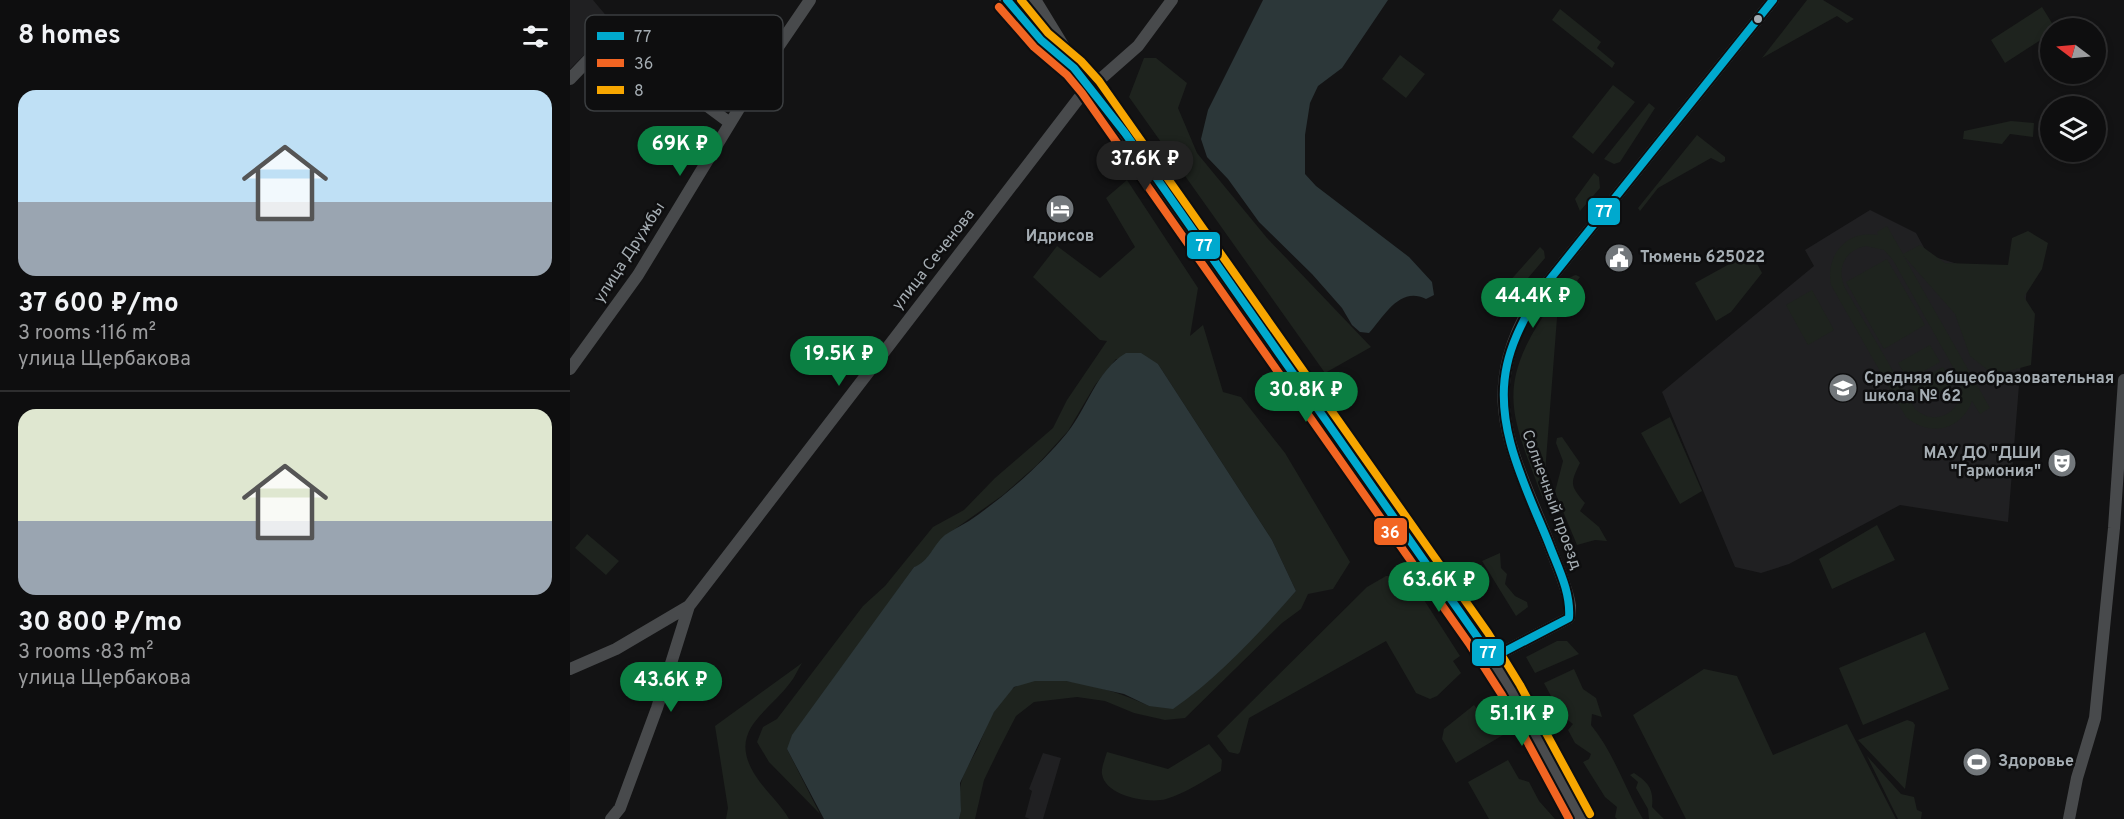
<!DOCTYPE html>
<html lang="en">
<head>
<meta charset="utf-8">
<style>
	:root { --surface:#0e0e0f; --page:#1c1c1d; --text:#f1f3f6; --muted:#9b9c9e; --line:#2e2e2f; --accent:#0b8043 }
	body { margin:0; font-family:Overpass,sans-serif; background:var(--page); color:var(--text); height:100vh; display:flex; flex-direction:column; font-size:22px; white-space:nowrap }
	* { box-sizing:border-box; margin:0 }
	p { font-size:20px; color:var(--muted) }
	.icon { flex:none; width:33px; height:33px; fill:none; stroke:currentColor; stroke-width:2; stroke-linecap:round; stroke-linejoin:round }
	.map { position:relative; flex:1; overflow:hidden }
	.panel { display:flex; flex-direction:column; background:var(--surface); width:570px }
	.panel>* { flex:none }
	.needle { width:39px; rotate:286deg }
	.controls { position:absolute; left:1470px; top:18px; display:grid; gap:12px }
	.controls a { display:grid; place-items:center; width:66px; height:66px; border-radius:50%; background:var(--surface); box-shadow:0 3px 9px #0003,0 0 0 2px var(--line); font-size:30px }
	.price { position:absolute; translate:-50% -51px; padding:0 14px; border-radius:21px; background:var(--accent); color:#fff; font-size:20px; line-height:39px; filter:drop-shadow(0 2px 3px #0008) }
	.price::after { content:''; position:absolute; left:50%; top:36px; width:18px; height:14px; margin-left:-9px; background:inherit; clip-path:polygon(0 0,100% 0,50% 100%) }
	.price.current { background:#222; color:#fff }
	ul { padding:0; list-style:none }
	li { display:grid; align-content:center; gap:12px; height:318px; padding:0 18px }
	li+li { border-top:2px solid var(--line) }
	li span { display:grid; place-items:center; height:186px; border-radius:18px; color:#555 }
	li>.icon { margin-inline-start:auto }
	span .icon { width:108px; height:108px; fill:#fffc; stroke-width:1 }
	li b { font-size:26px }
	h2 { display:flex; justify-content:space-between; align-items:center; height:72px; padding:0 18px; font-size:26px }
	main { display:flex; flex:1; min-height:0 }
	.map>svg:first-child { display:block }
	.built { fill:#202022 }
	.green { fill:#1e231e; fill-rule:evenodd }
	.water { fill:#2c3739 }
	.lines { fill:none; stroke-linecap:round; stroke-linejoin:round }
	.minor { stroke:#484a4c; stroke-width:12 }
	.major { stroke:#4a4c4e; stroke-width:16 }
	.bus-1-casing { stroke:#0e0e0f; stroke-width:12 }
	.bus-2-casing { stroke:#0e0e0f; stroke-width:12 }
	.bus-3-casing { stroke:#0e0e0f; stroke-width:12 }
	.bus-1 { stroke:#00a9ce; stroke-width:8 }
	.bus-2 { stroke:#f26522; stroke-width:8 }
	.bus-3 { stroke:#f7a600; stroke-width:8 }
	.bus-dot { fill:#a5adb3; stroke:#0e0e0f; stroke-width:2 }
	.labels { text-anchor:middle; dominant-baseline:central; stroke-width:5; stroke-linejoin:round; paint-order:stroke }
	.poi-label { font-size:16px; font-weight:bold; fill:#a5adb3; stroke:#0e0e0f; text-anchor:start }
	.street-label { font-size:16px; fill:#a5adb3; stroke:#0e0e0f }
	.key { fill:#0e0e0f; stroke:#3b3e40; stroke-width:1.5 }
	.key-label { font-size:16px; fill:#a5adb3 }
	.line-badge { stroke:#0e0e0f; stroke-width:2 }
	.badge-label { font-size:16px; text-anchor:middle; font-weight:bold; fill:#fff }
</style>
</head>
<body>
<main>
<section class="panel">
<h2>8 homes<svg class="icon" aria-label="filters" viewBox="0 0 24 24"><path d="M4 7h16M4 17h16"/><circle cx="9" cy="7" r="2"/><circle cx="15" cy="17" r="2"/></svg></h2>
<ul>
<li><span style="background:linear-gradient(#bfe0f5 60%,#9aa5b1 0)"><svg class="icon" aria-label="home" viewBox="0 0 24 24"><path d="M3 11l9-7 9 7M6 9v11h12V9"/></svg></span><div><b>37 600 ₽/mo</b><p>3 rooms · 116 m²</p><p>улица Щербакова</p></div></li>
<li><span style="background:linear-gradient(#dfe7d0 60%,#9aa5b1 0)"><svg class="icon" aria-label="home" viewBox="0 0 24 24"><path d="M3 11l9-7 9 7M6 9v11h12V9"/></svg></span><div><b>30 800 ₽/mo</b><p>3 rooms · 83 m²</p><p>улица Щербакова</p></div></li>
</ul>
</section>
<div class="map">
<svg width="1554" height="819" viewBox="0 0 1554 819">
	<rect width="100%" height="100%" fill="#131314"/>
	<path class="built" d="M0 0H23L44 25 0 69Z
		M1300 210 1346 233 1358 255 1457 285 1438 522 1330 505 1219 564 1191 573 1165 567 1092 392 1244 266 1235 250Z
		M473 753 491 758 473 819H460L455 817 462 791 459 789Z"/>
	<path class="green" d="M1237 0H1253L1284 19 1277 23 1267 16 1192 58Z
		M1472 7 1485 28H1480V34L1435 63 1421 40Z
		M990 9 1031 42 1027 48 1045 63 1042 68 982 20Z
		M830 55 855 74 836 98 812 79Z
		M574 58H586L617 83 608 108 627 153 697 238 801 347 755 373 559 97Z
		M1043 85 1065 102 1023 154 1002 137Z
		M1079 103 1085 108 1050 162 1044 164 1034 159Z
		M1441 121 1464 123 1463 137 1440 134 1432 144 1393 139 1394 131Z
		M1127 135 1155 157V161L1151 163 1141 158 1088 188 1070 211 1068 208Z
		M1024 173 1029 177 1030 188 1010 211 1005 199Z
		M557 180 628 288 620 336 633 325 653 392 671 397 715 453 780 562 763 589 738 594 731 609 712 623 615 718 595 720 564 713 535 701 507 697 464 702 446 716 429 749 414 780 405 819H389C393 807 388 794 391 783 394 770 404 757 409 745 417 726 427 698 445 687 477 668 548 691 579 706L664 656 726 591 702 540 588 364 546 359 525 385 498 431 467 465 433 495 375 536 353 564 344 567 217 749 250 814 199 762 187 742 193 727 207 719 293 606 315 586 363 527 394 510 425 478 483 428 497 400 537 341 530 340 463 277 487 246 530 278 565 247 536 198Z
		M1317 226 1333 254 1350 245 1375 263 1438 265 1442 238 1458 231 1478 243 1472 269 1454 297 1465 314 1461 365 1424 375 1400 356 1385 314 1333 255 1420 408 1410 414 1402 401C1391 431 1359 437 1336 417L1261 285C1255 255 1277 229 1308 235L1307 232ZM1296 246 1314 250 1323 260 1388 376C1401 405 1369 431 1345 409L1275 288C1266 268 1275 250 1296 246Z
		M970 247 974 251 975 258 937 303 923 300Z
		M1181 252 1192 273 1161 312 1146 321 1125 283Z
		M1317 259 1355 325 1314 349 1276 282Z
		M1006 275 1010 277 988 305 973 499C941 414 924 387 980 306 987 296 995 277 1006 275Z
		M1242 290 1264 330 1238 345 1216 305Z
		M1360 345 1370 362 1338 380 1328 363Z
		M1373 367 1383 385 1351 403 1341 385Z
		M1100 417 1132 491 1110 504 1071 433Z
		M992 437 1010 463C999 485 1001 486 1015 503L1010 511 1029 527 1037 541 1025 540 1007 545 985 492 993 461 986 443 987 438Z
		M1307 525 1325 560 1262 589 1249 559Z
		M17 534 49 561 36 575 5 548Z
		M930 553 931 568 937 574 935 584 945 596 957 602 958 607 946 616 912 561Z
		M838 575 890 656 883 661 891 673 867 696 860 699 846 693 816 641 679 718 670 752 668 754 659 752 647 736 797 587 816 576Z
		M1355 632 1379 689 1293 725 1269 668Z
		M987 641H997L1009 654 965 673 956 657Z
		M232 663C228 669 225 677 220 683 197 714 157 730 185 775 195 791 210 803 219 819H156L158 808 145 726Z
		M1004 669 1013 689 1026 698 1032 717 1022 714 1021 725C1044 753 1055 789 1073 819H1047L1045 817 1047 807 1035 797 1013 762 1019 759 1021 754 1005 743 998 730 1003 724 991 715 974 683Z
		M1134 669 1167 676 1203 755 1277 724 1326 819H1116L1063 715Z
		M904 705 908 710 916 706 921 708 933 735 886 763 872 739 874 729Z
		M1337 720 1343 722 1345 725 1335 789 1288 740Z
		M639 744 652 760 651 771C633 781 616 793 596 799 579 804 535 796 532 774 531 768 535 759 537 752L598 769Z
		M1297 756 1331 794 1344 797 1347 810 1352 812 1351 819H1328Z
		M938 760 949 779 959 782 969 801 985 819H919L898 782Z
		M1064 773C1078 782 1084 789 1082 807L1094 819H1079L1078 809 1066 788 1068 782 1060 775Z"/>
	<path class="water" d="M693 0H818L772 68 748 86 740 103 735 135V174L746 186 839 257 862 282 864 295 856 299C830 286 815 315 799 333L790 332 782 325 772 308 742 274 689 222 658 179 637 157 631 139 638 110Z
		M556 353H571L588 364 702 540 726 591C689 633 649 677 603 709L579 706 554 694 496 681H465L444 687 424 712 390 783 391 811 389 819H254L217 749 222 735 344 567C359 562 363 545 375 535 382 530 391 526 399 521 434 497 470 466 497 433 518 407 526 371 556 353Z"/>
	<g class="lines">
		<path class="minor" d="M0 79 42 35 160 123
			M0 369 68 275 193 69 240 0
			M922 658 999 618 1000 606C997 586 988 568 981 549 944 452 904 398 965 298L1203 0
			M0 669 46 649 119 606 509 98 568 46 602 0
			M41 819 50 808 87 708 119 606
			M1499 819 1507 778 1525 718 1544 528 1554 380"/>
		<path class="major" d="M437 0 471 40 504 68 520 87 909 639 941 690 1011 819
			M463 0 499 59"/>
		<g class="bus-1-casing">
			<path id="bus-1" d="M437 0 471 40 504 68 555 133 922 658 999 618C1001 592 988 568 979 544 957 489 923 427 937 365 942 341 954 320 965 298L1203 0"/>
		</g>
		<g class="bus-2-casing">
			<path id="bus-2" d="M429 7 464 47 497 75 512 93 900 645 932 695 999 819"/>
		</g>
		<g class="bus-3-casing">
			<path id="bus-3" d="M451 0 478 33 511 61 529 81 918 633 950 685 1020 814"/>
		</g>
		<use href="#bus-1" class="bus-1"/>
		<use href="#bus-2" class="bus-2"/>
		<use href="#bus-3" class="bus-3"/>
	</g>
	<defs>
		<g id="hotel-disc" transform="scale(1.5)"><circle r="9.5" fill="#72777b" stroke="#0e0e0f"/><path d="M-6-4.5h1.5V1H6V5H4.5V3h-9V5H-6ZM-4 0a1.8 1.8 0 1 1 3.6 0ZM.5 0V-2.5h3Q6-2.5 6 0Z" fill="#fff"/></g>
		<g id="civic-disc" transform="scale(1.5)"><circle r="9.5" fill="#72777b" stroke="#0e0e0f"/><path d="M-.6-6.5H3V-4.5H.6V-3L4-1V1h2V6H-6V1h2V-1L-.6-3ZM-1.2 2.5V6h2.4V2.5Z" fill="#fff"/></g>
		<g id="school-disc" transform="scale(1.5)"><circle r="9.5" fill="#72777b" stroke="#0e0e0f"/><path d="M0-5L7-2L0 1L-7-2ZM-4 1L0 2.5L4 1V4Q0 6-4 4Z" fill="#fff"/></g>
		<g id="theatre-disc" transform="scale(1.5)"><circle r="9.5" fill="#72777b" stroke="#0e0e0f"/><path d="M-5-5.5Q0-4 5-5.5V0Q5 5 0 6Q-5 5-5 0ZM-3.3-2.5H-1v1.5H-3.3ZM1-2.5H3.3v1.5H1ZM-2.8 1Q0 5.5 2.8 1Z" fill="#fff"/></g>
		<g id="stadium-disc" transform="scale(1.5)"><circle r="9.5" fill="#72777b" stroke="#0e0e0f"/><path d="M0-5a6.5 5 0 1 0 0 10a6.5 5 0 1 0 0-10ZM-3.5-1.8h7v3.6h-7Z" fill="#fff"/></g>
	</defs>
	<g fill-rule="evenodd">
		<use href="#hotel-disc" x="490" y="209"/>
		<use href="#civic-disc" x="1049" y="258"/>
		<use href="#school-disc" x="1273" y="388"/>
		<use href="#theatre-disc" x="1492" y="463"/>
		<use href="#stadium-disc" x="1407" y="762"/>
	</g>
	<circle class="bus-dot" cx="1188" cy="19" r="5"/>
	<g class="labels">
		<g class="poi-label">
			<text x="490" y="237" text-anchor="middle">Идрисов</text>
			<text x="1070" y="258">Тюмень 625022</text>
			<text x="1294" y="379">Средняя общеобразовательная<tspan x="1294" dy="18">школа № 62</tspan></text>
			<text x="1471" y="454" text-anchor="end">МАУ ДО "ДШИ<tspan x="1471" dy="18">"Гармония"</tspan></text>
			<text x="1428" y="762">Здоровье</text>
		</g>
		<g class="street-label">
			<text transform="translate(60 253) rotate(-57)">улица Дружбы</text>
			<text transform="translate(364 260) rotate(-52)">улица Сеченова</text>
			<text transform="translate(981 500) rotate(70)">Солнечный проезд</text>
		</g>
	</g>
	<rect x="15" y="15" width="198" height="96" rx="9" class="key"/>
	<rect x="27" y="32" width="27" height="8" fill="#00a9ce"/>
	<rect x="27" y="59" width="27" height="8" fill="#f26522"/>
	<rect x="27" y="86" width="27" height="8" fill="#f7a600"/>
	<g class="key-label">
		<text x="64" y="42">77</text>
		<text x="64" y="69">36</text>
		<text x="64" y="96">8</text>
	</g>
	<g class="line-badge">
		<rect x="1017" y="197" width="34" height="29" rx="6" fill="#00a9ce"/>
		<rect x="616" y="231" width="35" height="29" rx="6" fill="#00a9ce"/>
		<rect x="803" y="517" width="35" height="29" rx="6" fill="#f26522"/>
		<rect x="901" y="638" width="34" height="29" rx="6" fill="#00a9ce"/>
	</g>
	<g class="badge-label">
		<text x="1034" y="217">77</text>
		<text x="634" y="251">77</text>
		<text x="820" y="538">36</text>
		<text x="918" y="658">77</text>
	</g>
</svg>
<div class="controls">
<a><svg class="needle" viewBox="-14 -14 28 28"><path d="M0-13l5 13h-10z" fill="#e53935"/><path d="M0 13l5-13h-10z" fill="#9b9c9e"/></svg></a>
<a><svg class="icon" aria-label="layers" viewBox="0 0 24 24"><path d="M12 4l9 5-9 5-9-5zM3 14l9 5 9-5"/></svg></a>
</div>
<b class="price" style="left:110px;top:177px">69K ₽</b>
<b class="price current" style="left:575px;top:192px">37.6K ₽</b>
<b class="price" style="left:963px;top:329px">44.4K ₽</b>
<b class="price" style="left:269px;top:387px">19.5K ₽</b>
<b class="price" style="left:736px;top:423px">30.8K ₽</b>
<b class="price" style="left:869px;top:613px">63.6K ₽</b>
<b class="price" style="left:101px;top:713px">43.6K ₽</b>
<b class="price" style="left:952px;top:747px">51.1K ₽</b>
</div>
</main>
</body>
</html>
